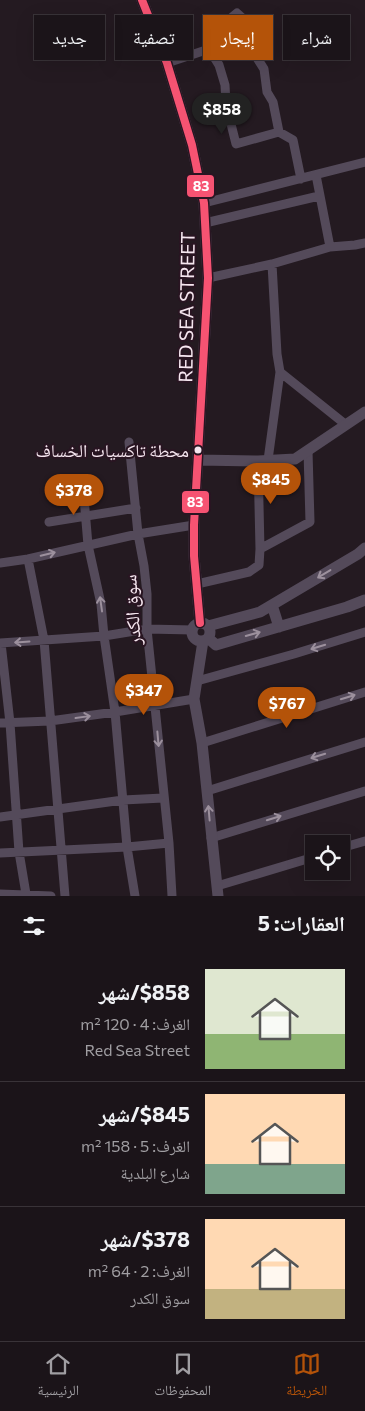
<!DOCTYPE html>
<html lang="ar">
<head>
<meta charset="utf-8">
<style>
	:root { --surface:#1b1419; --page:#282126; --text:#f1f3f6; --muted:#a09ea2; --line:#393338; --accent:#b45309 }
	body { margin:0; font-family:Commissioner,"Noto Naskh Arabic",sans-serif; background:var(--page); color:var(--text); direction:rtl; height:100vh; display:flex; flex-direction:column; font-size:19px; white-space:nowrap }
	* { box-sizing:border-box; margin:0 }
	p { font-size:16px; color:var(--muted) }
	.icon { flex:none; width:28px; height:28px; fill:none; stroke:currentColor; stroke-width:2; stroke-linecap:round; stroke-linejoin:round }
	.map { position:relative; height:896px; overflow:hidden; direction:ltr }
	.sheet { display:flex; flex-direction:column; background:var(--surface); flex:1 }
	.sheet>* { flex:none }
	.top-card { position:absolute; left:15px; top:15px; width:335px; height:45px; direction:rtl; display:flex; gap:10px }
	.controls { position:absolute; left:305px; top:835px; display:grid; gap:10px }
	.controls a { display:grid; place-items:center; width:45px; height:45px; border-radius:0px; background:var(--surface); box-shadow:0 5px 20px #0002,0 0 0 1px var(--line); font-size:25px }
	.price { position:absolute; translate:-50% -42px; padding:0 11px; border-radius:18px; background:var(--accent); color:#fff; font-size:16px; line-height:32px; filter:drop-shadow(0 1px 2px #0008) }
	.price::after { content:''; position:absolute; left:50%; top:30px; width:15px; height:11px; margin-left:-8px; background:inherit; clip-path:polygon(0 0,100% 0,50% 100%) }
	.price.selected { background:#222; color:#fff }
	ul { padding:0; list-style:none }
	li { display:flex; align-items:center; gap:15px; height:125px; padding:0 20px }
	li+li { border-top:1px solid var(--line) }
	li span { display:grid; place-items:center; flex:none; width:140px; height:100px; border-radius:0px; color:#555 }
	li>.icon { margin-inline-start:auto }
	span .icon { width:60px; height:60px; fill:#fffc; stroke-width:1 }
	li b { font-size:21px }
	h2 { display:flex; justify-content:space-between; align-items:center; height:60px; padding:0 20px; font-size:21px }
	.pill { padding:0 18px; border-radius:0px; background:var(--surface); box-shadow:0 5px 20px #0002,0 0 0 1px var(--line); font-size:18px; line-height:45px }
	.pill.selected { background:var(--accent); color:#fff }
	.tab-bar { display:flex; justify-content:space-around; align-items:center; height:70px; border-top:1px solid var(--line); background:var(--surface); font-size:14px; color:var(--muted) }
	.tab-bar a { display:grid; justify-items:center; gap:2px }
	.tab-bar .selected { color:var(--accent) }
	.map>svg:first-child { display:block }
	.lines { fill:none; stroke-linecap:round; stroke-linejoin:round }
	.minor { stroke:#544a5a; stroke-width:9 }
	.tertiary { stroke:#544a5a; stroke-width:11 }
	.bus-1-casing { stroke:#291522; stroke-width:11 }
	.bus-1 { stroke:#f65372; stroke-width:8 }
	.oneway { stroke:#9c909d }
	.bus-dot { fill:#f5e6ef; stroke:#291522; stroke-width:2 }
	.labels { text-anchor:middle; dominant-baseline:central; stroke-width:4; stroke-linejoin:round; paint-order:stroke }
	.bus-label { font-size:18px; fill:#f5e6ef; stroke:#291522; text-anchor:end }
	.street-label { font-size:19px; fill:#f5e6ef; stroke:#291522 }
	.line-badge { stroke:#291522; stroke-width:2 }
	.badge-label { font-size:14px; text-anchor:middle; font-weight:bold; fill:#fff }
</style>
</head>
<body>
<div class="map">
<svg width="365" height="896" viewBox="0 0 365 896">
	<rect width="100%" height="100%" fill="#241a21"/>
	<g class="lines">
		<path class="minor" d="M209 49 225 23 237 13 265 38 264 46 257 58 264 69 267 92 273 102 279 132
			M167 63 209 49 219 65 225 85 226 104 236 144 279 132 293 140 301 179
			M204 203 365 162
			M205 223 319 196
			M330 247 355 245 365 243
			M272 264 277 354 280 372 345 424
			M208 278 272 264 330 247 316 175
			M129 442 138 534 144 566 147 594V629L169 843 172 896
			M268 460 280 372
			M258 461 260 549
			M83 486 88 545 101 604 104 636 115 712 127 847 135 896
			M49 522 136 508
			M28 559 44 640 65 896
			M0 563 28 559 138 534 194 525
			M197 584 249 572 259 565 260 549 310 522 308 451
			M0 643 104 636 147 629 193 630
			M1 643 10 723 19 852 26 894
			M197 681 294 654 365 632
			M0 723 50 721 115 712 194 699
			M202 743 365 692
			M207 791 365 742
			M0 817 123 800 163 798
			M211 838 365 791
			M341 848 365 841
			M0 853 127 847 169 843
			M217 886 314 857
			M0 894 51 896"/>
		<path class="tertiary" d="M142 0 167 63 192 145 204 203 208 278 194 525V556L200 623
			M198 460 258 461 295 459 365 412
			M272 605 279 627
			M192 632a9 9 0 1 1 18 0a9 9 0 1 1-18 0Z
			M208 626 260 612 358 554 365 548
			M208 638 216 645 347 607 365 600
			M203 641 194 699 202 743 218 896"/>
		<g class="bus-1-casing">
			<path id="bus-1" d="M142 0 167 63 192 145 204 203 208 278 194 525V556L200 623"/>
		</g>
		<use href="#bus-1" class="bus-1"/>
	</g>
	<defs><path id="oneway-shaft" d="M-6 0H5M1.5-3L5.5 0L1.5 3" fill="none" stroke-width="1.6" stroke-linecap="round" stroke-linejoin="round" transform="scale(1.25)"/></defs>
	<g class="oneway">
		<use href="#oneway-shaft" transform="translate(48 554) rotate(-13)"/>
		<use href="#oneway-shaft" transform="translate(324 574) rotate(149)"/>
		<use href="#oneway-shaft" transform="translate(101 604) rotate(-98)"/>
		<use href="#oneway-shaft" transform="translate(253 634) rotate(-16)"/>
		<use href="#oneway-shaft" transform="translate(22 642) rotate(176)"/>
		<use href="#oneway-shaft" transform="translate(318 647) rotate(163)"/>
		<use href="#oneway-shaft" transform="translate(348 697) rotate(-17)"/>
		<use href="#oneway-shaft" transform="translate(83 717) rotate(-8)"/>
		<use href="#oneway-shaft" transform="translate(158 739) rotate(85)"/>
		<use href="#oneway-shaft" transform="translate(318 756) rotate(163)"/>
		<use href="#oneway-shaft" transform="translate(209 813) rotate(-95)"/>
		<use href="#oneway-shaft" transform="translate(274 818) rotate(-17)"/>
	</g>
	<circle class="bus-dot" cx="198" cy="450" r="4.5"/>
	<g class="labels">
		<g class="bus-label">
			<text x="189" y="450">محطة تاكسيات الخساف</text>
		</g>
		<g class="street-label">
			<text transform="translate(186 307) rotate(-89)">RED SEA STREET</text>
			<text transform="translate(131 610) rotate(-94)">سوق الكدر</text>
		</g>
	</g>
	<g class="line-badge">
		<rect x="186" y="174" width="29" height="24" rx="5" fill="#f65372"/>
		<rect x="181" y="490" width="29" height="24" rx="5" fill="#f65372"/>
	</g>
	<g class="badge-label">
		<text x="201" y="191">83</text>
		<text x="195" y="507">83</text>
	</g>
</svg>
<div class="controls">
<a><svg class="icon" aria-label="locate" viewBox="0 0 24 24"><circle cx="12" cy="12" r="6"/><path d="M12 2v4M12 18v4M2 12h4M18 12h4"/></svg></a>
</div>
<b class="price selected" style="left:222px;top:135px">$858</b>
<b class="price" style="left:271px;top:505px">$845</b>
<b class="price" style="left:74px;top:516px">$378</b>
<b class="price" style="left:144px;top:716px">$347</b>
<b class="price" style="left:287px;top:729px">$767</b>
<div class="top-card">
<a class="pill">شراء</a>
<a class="pill selected">إيجار</a>
<a class="pill">تصفية</a>
<a class="pill">جديد</a>
</div>
</div>
<section class="sheet">
<h2>العقارات: 5<svg class="icon" aria-label="filters" viewBox="0 0 24 24"><path d="M4 7h16M4 17h16"/><circle cx="9" cy="7" r="2"/><circle cx="15" cy="17" r="2"/></svg></h2>
<ul>
<li><span style="background:linear-gradient(#dfe7d0 65%,#8fb573 0)"><svg class="icon" aria-label="home" viewBox="0 0 24 24"><path d="M3 11l9-7 9 7M6 9v11h12V9"/></svg></span><div><b>$858/شهر</b><p>الغرف: 4 · 120 m²</p><p>Red Sea Street</p></div></li>
<li><span style="background:linear-gradient(#ffd9b3 70%,#7fa58c 0)"><svg class="icon" aria-label="home" viewBox="0 0 24 24"><path d="M3 11l9-7 9 7M6 9v11h12V9"/></svg></span><div><b>$845/شهر</b><p>الغرف: 5 · 158 m²</p><p>شارع البلدية</p></div></li>
<li><span style="background:linear-gradient(#ffd9b3 70%,#c2b280 0)"><svg class="icon" aria-label="home" viewBox="0 0 24 24"><path d="M3 11l9-7 9 7M6 9v11h12V9"/></svg></span><div><b>$378/شهر</b><p>الغرف: 2 · 64 m²</p><p>سوق الكدر</p></div></li>
</ul>
</section>
<nav class="tab-bar">
<a class="selected"><svg class="icon" aria-label="map" viewBox="0 0 24 24"><path d="M3 6l6-2 6 2 6-2v14l-6 2-6-2-6 2zM9 4v14M15 6v14"/></svg>الخريطة</a>
<a><svg class="icon" aria-label="saved" viewBox="0 0 24 24"><path d="M7 4h10v16l-5-4-5 4z"/></svg>المحفوظات</a>
<a><svg class="icon" aria-label="home" viewBox="0 0 24 24"><path d="M3 11l9-7 9 7M6 9v11h12V9"/></svg>الرئيسية</a>
</nav>
</body>
</html>
